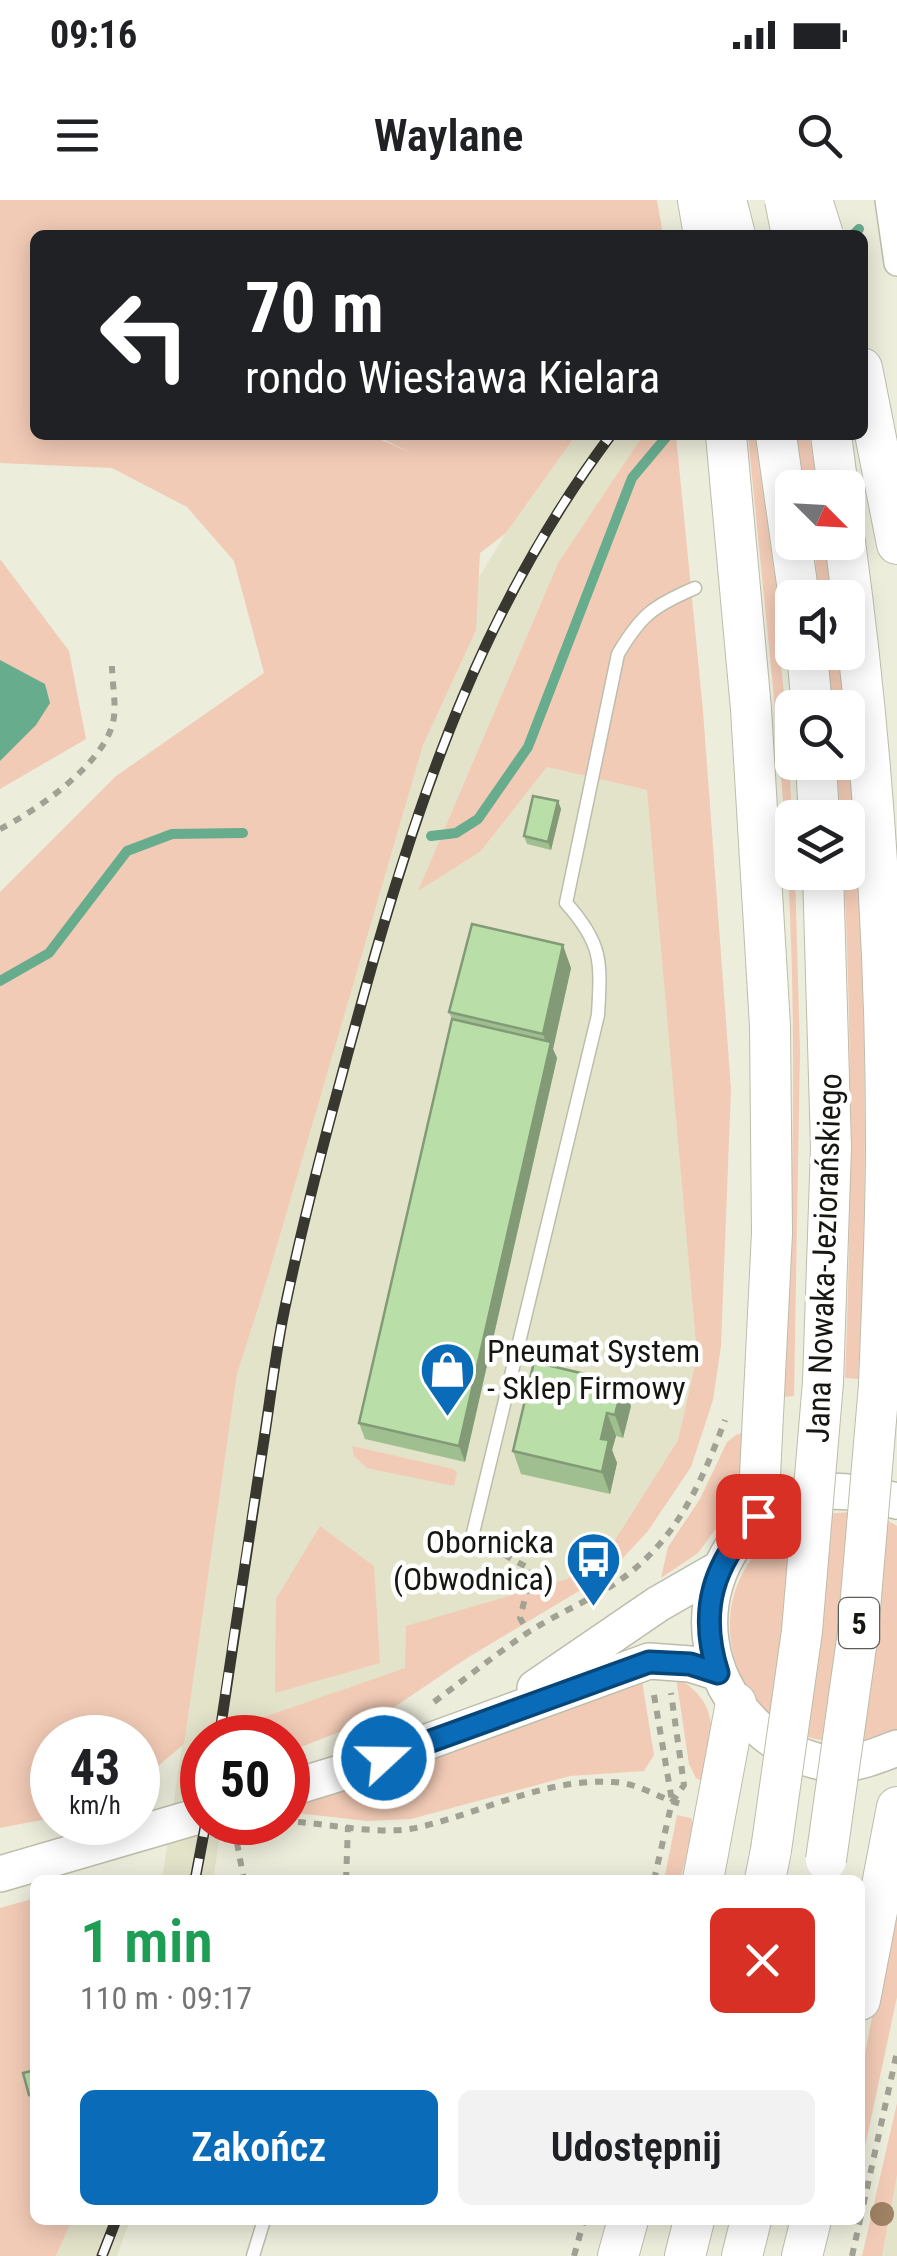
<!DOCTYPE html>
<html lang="pl">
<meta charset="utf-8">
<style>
:root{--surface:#fff;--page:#f2f2f2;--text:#202124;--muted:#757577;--accent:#0a6cb9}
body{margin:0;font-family:"Roboto Condensed",sans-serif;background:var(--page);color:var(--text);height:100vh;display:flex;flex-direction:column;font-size:38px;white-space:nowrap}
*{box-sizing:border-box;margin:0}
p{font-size:32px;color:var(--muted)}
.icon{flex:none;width:55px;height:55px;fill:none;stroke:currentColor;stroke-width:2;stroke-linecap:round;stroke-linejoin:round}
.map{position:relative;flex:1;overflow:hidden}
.sheet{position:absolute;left:30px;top:1675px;width:835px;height:350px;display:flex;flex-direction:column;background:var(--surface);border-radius:15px;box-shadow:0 5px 25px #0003}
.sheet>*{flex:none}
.top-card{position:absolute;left:30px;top:30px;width:838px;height:210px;border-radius:15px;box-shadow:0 5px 25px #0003;background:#202124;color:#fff;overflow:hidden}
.needle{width:65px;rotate:114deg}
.buttons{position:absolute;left:775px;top:270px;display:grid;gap:20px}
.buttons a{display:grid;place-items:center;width:90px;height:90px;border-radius:15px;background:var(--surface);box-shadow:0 5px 25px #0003;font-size:50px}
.speed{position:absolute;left:30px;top:1515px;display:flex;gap:20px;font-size:50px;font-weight:700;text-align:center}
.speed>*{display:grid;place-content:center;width:130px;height:130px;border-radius:50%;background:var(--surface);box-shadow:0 5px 25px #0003;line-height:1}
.speed small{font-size:25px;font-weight:400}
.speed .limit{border:15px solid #d22;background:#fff;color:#111}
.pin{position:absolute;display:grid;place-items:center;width:85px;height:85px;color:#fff;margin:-42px;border-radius:20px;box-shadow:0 5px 15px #0006}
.me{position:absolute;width:110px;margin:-55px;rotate:69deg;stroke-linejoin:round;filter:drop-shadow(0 0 8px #0008)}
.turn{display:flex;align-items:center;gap:35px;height:210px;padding:0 50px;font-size:45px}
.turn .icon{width:130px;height:130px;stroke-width:2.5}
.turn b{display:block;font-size:70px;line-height:85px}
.round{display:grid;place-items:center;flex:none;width:105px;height:105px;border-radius:15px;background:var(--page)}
.headline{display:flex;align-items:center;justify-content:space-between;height:170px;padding:0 50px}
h1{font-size:60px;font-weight:600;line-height:75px;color:#1e9e55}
.action{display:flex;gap:20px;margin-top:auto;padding:20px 50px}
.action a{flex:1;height:115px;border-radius:15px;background:var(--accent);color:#fff;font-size:40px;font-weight:600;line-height:115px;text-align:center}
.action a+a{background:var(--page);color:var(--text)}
.status{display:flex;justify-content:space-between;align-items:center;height:70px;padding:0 50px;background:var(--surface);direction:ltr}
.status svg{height:28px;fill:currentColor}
header{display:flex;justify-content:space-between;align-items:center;height:130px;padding:0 50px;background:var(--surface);font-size:45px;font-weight:600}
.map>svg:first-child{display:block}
.built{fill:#e3e3ca}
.green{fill:#f2cbb6}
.water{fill:#68ac8e}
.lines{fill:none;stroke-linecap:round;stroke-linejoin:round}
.stream{stroke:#68ac8e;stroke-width:10}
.lane-casing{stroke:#bdbdac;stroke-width:15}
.street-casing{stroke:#bdbdac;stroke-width:28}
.secondary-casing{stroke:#bdbdac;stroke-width:38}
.primary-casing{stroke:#bdbdac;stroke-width:42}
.path{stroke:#a1a194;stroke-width:6;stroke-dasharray:8 8;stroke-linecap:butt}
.lane{stroke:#fff;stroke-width:12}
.street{stroke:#fff;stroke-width:25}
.secondary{stroke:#fff;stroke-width:35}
.primary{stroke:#fff;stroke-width:40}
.rail-casing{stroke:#383830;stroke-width:11}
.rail{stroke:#fff;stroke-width:8;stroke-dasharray:22;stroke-linecap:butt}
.primary-bridge-casing{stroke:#bdbdac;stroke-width:42;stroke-linecap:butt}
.primary-bridge{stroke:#fff;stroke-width:40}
.tree{fill:#9f8265}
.wall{fill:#9fbf90}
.shaded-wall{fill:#829b76}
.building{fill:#b9dea8;stroke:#829b76;stroke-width:2.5}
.route-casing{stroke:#064678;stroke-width:25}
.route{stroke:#0a6cb9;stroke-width:18}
.labels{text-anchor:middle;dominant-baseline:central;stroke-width:9;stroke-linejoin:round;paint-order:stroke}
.shield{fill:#fff;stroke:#5d5d58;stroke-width:2.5}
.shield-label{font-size:30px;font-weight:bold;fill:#171711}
.street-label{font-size:32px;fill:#171711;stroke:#fff}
.poi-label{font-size:32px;fill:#171711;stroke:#fff;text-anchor:start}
</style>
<div class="status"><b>09:16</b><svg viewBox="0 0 49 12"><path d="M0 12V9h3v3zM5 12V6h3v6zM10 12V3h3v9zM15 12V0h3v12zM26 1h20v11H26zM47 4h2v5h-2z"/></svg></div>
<header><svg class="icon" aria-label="menu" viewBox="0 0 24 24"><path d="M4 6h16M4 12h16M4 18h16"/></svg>Waylane<svg class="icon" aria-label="search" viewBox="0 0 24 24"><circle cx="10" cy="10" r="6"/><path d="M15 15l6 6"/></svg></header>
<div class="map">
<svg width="897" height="2056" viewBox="0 0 897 2056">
<rect width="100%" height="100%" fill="#ededdc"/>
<path class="built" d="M 576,235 L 643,235 L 558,363 L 419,689 L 480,652 L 547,567 L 648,590 L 697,1156 L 678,1240 L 610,1348 L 567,1379 L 406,1468 L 232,1528 L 231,1537 L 202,1538 L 202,1622 L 222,1623 L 213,1680 L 162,1680 L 237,1174 L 445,433 L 506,333 Z
M 897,1975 L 897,2056 L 882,2056 L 889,2013 Z
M 72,2020 L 130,2020 L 117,2056 L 56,2056 Z"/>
<path class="green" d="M 0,0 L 657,0 L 663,35 L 35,35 L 35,235 L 370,235 L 411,253 L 375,235 L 576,235 L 506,333 L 480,353 L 476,430 L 423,545 L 268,1076 L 237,1174 L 184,1544 L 138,1583 L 138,1538 L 52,1538 L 52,1618 L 0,1628 L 0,692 L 116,576 L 264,473 L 234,361 L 187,307 L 112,268 L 0,263 Z
M 643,235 L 676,235 L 703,511 L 731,889 L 721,1146 L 713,1200 L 691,1267 L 648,1331 L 609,1373 L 467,1458 L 381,1516 L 288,1552 L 288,1538 L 252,1537 L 250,1522 L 405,1468 L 406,1426 L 567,1379 L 610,1348 L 678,1240 L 697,1156 L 647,590 L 547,567 L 480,652 L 418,691 L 558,363 Z
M 748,235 L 755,235 L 783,435 L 778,443 C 789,520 792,596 792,672 L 795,673 L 800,851 L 794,1196 L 784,1197 C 793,1003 799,806 784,613 C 774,487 760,361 748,235 Z
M 796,235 L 809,235 L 818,287 L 805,287 Z
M 814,343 L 826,343 L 833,397 L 819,397 Z
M 0,359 L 69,451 L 86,539 L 0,589 Z
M 825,453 L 840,453 L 845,507 L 831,507 Z
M 848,536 C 866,750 870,965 858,1179 L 845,1178 C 852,1009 852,841 844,673 L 848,672 L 848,618 L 841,617 L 836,563 L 848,562 Z
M 747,1231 L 742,1287 L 734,1304 L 698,1353 L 661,1378 L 668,1347 L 700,1299 L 727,1242 L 736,1235 Z
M 352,1246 L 453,1269 L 457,1272 L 454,1286 L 367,1268 L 354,1256 Z
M 854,1312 L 885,1319 L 897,1326 L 897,1529 C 878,1537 859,1543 837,1542 C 739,1537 695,1415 762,1347 C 776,1333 796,1319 815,1315 C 827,1313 841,1313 854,1312 Z
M 320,1326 L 374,1366 L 380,1463 L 275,1493 L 276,1399 Z
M 641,1475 L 654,1555 L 644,1571 L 570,1576 L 411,1619 L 367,1621 L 288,1612 L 288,1607 L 428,1561 Z
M 676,1477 C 723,1504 712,1538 707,1584 L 696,1578 L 689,1564 Z
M 677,1615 L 691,1618 L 694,1627 L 680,1680 L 664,1680 Z
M 897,1690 L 897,1797 L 860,1970 L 860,1879 Z
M 35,1698 L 35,2020 L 72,2020 L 56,2056 L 0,2056 L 0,1708 Z
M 897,1903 L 897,1975 L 882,2056 L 862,2056 Z"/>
<path class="water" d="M 0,460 L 45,484 L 50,503 L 36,525 L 0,561 Z"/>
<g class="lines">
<path class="stream" d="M 853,35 L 859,29
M 431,636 L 456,633 L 478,619 L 528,547 L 632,278 L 668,235
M 0,781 L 49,753 L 127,651 L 172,634 L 243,633"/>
<defs>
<path id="lane" d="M 472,1337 L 598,815 C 601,762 603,744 566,703 L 618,454 C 641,415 653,406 695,388
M 253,2056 L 264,2020"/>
<path id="street" d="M 888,0 L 897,63"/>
<path id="secondary" d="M 897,1301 C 862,1292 827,1286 791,1298 C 766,1306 747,1324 733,1346 C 695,1405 704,1477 756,1526 C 778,1547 807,1563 838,1564 C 857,1564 879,1555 897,1548
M 535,1488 L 658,1404 L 719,1369
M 288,1589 L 353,1569 L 649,1461 L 690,1464 L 719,1473
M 0,1674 L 202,1615"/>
<path id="primary" d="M 698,0 L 704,35
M 726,0 L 735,35
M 862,168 L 897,344
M 726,235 L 751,509 L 770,826 L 772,1033 L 758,1316
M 776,235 L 799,398
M 831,235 L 838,288
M 845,342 C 872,541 886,741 886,942 C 886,1023 882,1104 879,1185
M 807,452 L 812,508
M 816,562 L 819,618
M 823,672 L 831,947 L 823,1182
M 703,1680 L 736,1503
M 765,1680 L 771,1650
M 860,1800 L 897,1607
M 618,2056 L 628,2020
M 685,2056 L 694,2020
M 742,2056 L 751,2020
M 802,2056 L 811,2020"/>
</defs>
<use href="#lane" class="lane-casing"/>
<use href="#street" class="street-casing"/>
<use href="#secondary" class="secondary-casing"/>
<use href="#primary" class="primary-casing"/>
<path class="path" d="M 0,629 C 36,611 104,564 113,522 C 117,506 112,483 112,466
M 490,1347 L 532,1370 L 520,1418 L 528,1432
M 654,1495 L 672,1601
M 434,1502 C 465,1479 495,1455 527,1433 C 559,1412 597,1398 627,1375 C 679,1335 703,1279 725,1220
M 298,1622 C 337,1625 383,1636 420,1627 C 483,1612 546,1578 613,1582 C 640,1583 659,1599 685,1605
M 234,1627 L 244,1680
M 346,1680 L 348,1626
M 654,1680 L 672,1602 L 684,1585 L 671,1493
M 860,2020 L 897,1852
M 574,2056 L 584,2020
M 852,2056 L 860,2020"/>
<use href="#lane" class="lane"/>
<use href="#street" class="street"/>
<use href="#secondary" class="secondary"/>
<use href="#primary" class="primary"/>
<defs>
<path id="rail" d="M 780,35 L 816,0
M 219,1538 C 233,1440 248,1343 263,1246 C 270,1202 275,1156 284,1112 C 307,1001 337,892 367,783 C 422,585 486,402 611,235
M 195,1680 L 206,1622
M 102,2056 L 116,2020"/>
</defs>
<use href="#rail" class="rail-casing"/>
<use href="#rail" class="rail"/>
<defs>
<path id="primary-bridge" d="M 785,0 L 792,35
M 812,0 L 823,35
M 771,1650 L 802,1431 L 823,1182
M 826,1660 L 858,1432 L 879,1185"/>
</defs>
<use href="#primary-bridge" class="primary-bridge-casing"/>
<use href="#primary-bridge" class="primary-bridge"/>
</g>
<circle class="tree" cx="882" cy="2014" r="12"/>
<path class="wall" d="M 558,601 L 561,609 L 551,650 L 527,644 L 524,636 Z
M 571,768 L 553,849 L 557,858 L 465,1262 L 365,1239 L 359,1223 L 452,819 L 449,812 Z
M 534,1162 L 631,1206 L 623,1238 L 616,1236 L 612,1250 L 617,1263 L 610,1294 L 521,1274 L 513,1251 Z
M 35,1870 L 35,1903 L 32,1904 L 23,1873 Z"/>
<path class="shaded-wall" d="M 558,601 L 561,609 L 551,650 L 548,642 Z
M 563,745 L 571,768 L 553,849 L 557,858 L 465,1262 L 459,1246 L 549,851 L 543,834 Z
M 623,1183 L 631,1206 L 623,1238 L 615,1215 Z
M 607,1213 L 616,1236 L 612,1250 L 617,1263 L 610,1294 L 602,1272 L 601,1239 Z"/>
<path class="building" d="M 533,596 L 558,601 L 548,642 L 524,636 Z
M 472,724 L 563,745 L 543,834 L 449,812 Z
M 452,819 L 551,842 L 459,1246 L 359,1223 Z
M 534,1162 L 623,1183 L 615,1215 L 607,1213 L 601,1239 L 609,1240 L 602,1272 L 513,1251 Z
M 35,1870 L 35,1894 L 29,1895 L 23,1873 Z"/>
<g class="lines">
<defs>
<path id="route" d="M 384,1558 L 649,1462 L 690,1464 L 718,1473 C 698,1410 713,1363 758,1316"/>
</defs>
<use href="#route" class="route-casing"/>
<use href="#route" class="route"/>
</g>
<defs>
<symbol id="shop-pin" viewBox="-11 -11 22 30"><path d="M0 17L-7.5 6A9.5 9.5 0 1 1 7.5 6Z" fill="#0a6cb9" stroke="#fff"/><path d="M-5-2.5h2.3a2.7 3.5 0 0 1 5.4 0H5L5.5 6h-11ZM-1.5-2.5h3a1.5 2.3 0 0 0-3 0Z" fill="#fff"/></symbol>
<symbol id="bus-pin" viewBox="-11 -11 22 30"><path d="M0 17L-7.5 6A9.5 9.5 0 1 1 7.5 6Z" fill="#0a6cb9" stroke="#fff"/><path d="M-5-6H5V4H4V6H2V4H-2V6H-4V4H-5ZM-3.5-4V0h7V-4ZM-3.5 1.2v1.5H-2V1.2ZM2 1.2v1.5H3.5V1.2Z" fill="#fff"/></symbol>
</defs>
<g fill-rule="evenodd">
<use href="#shop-pin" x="416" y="1138" width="63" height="86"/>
<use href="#bus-pin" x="562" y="1328" width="63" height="86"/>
</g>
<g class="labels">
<rect class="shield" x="839" y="1398" width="40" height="50" rx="8"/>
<g class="shield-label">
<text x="859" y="1423">5</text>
</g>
<g class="street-label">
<text transform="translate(824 1058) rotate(-88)">Jana Nowaka-Jeziorańskiego</text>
</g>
<g class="poi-label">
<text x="487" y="1151">Pneumat System<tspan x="487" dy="37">- Sklep Firmowy</tspan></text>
<text x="554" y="1342" text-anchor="end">Obornicka<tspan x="554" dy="37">(Obwodnica)</tspan></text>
</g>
</g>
</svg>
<div class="buttons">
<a><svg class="needle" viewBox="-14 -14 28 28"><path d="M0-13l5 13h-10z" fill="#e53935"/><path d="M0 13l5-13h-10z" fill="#757577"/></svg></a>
<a><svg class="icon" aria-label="sound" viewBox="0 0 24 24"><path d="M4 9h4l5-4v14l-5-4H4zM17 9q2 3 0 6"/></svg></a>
<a><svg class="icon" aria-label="search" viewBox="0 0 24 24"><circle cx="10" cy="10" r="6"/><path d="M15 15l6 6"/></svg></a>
<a><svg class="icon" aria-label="layers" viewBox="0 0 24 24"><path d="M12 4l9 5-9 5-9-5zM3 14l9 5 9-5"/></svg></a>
</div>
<div class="speed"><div>43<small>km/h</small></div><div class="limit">50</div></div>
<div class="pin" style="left:758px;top:1316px;background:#d93025"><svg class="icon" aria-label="arrive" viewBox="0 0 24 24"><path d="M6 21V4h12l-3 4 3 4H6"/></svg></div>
<svg class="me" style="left:384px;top:1558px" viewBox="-20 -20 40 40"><circle r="17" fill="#0a6cb9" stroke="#fff" stroke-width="3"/><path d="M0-11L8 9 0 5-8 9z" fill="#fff"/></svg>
<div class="top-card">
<div class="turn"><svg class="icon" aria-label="left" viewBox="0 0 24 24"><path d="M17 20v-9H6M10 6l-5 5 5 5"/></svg><div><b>70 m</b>rondo Wiesława Kielara</div></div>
</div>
<section class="sheet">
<div class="headline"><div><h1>1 min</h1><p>110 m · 09:17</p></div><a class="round" style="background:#d93025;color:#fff"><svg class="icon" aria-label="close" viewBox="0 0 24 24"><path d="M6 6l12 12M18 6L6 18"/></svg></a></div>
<div class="action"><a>Zakończ</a><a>Udostępnij</a></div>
</section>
</div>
